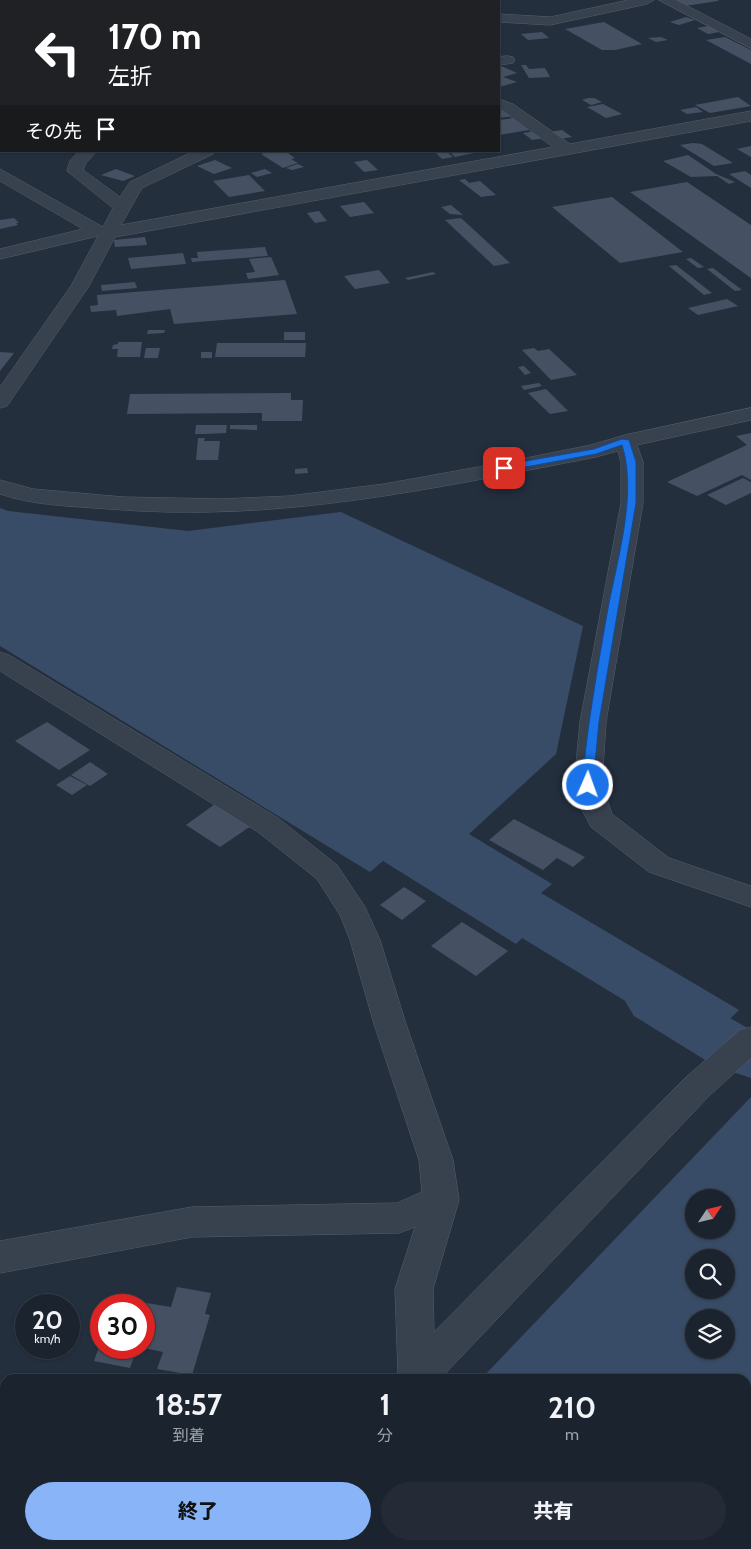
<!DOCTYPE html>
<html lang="ja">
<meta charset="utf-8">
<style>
:root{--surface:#1b232e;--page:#242b36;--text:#f1f3f6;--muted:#a0a4aa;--line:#39404a;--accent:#8ab4f8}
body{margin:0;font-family:Cabin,"Noto Sans JP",sans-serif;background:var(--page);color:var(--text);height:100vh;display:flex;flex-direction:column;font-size:19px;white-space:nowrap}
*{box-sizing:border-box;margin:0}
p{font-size:16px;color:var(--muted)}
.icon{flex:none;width:28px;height:28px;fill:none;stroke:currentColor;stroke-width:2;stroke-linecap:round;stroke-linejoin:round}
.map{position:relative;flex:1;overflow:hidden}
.panel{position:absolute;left:0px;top:1374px;width:751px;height:176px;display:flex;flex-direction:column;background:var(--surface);border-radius:15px 15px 0 0;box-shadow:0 1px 4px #0004,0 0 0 1px var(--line)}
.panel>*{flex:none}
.banner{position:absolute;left:0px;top:0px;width:500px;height:152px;box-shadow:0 1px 4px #0004,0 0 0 1px var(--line);background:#202124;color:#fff;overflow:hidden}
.needle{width:32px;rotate:55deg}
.buttons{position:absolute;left:685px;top:1189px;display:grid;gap:10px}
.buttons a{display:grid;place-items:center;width:50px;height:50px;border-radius:50%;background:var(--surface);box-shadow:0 1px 4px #0004,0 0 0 1px var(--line);font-size:25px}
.speed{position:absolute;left:15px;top:1294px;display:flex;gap:10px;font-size:25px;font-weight:700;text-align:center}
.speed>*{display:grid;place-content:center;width:65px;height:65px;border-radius:50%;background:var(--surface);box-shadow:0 1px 4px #0004,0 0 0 1px var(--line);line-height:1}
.speed small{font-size:12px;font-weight:400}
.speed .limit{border:8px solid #d22;background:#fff;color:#111}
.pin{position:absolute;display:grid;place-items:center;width:42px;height:42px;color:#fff;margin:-21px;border-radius:10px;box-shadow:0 2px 8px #0006}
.me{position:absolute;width:55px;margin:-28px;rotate:2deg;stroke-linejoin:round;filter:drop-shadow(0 0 4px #0008)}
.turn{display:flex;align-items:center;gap:18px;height:105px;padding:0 25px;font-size:22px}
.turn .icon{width:65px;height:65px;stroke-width:2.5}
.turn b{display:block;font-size:35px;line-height:42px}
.then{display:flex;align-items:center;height:48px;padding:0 25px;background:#0003;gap:10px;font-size:19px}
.eta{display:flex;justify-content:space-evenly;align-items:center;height:85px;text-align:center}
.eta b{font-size:30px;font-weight:800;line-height:35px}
.cta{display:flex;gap:10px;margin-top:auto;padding:10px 25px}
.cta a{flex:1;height:58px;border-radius:30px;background:var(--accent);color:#111;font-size:20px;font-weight:800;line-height:58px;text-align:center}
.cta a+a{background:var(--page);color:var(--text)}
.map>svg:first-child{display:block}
.water{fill:#394c67;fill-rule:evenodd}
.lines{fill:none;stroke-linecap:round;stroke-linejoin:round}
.river{fill:#394c67;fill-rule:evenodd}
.building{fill:#455162}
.minor-casing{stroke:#565f6c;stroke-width:1}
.minor{fill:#38414e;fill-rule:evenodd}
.route{fill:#1a73e8;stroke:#114b97}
</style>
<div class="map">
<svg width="751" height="1549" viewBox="0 0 751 1549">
<rect width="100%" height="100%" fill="#242f3e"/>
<path class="water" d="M 0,508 L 8,511 L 188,531 L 341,512 L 583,626 L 556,754 L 469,834 L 552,884 L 541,893 L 739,1010 L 701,1047 L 522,938 L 516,944 L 383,861 L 370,872 L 0,646 Z
M 751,1097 L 751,1549 L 688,1549 L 680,1545 L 746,1545 L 746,1379 L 481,1379 ZM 694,1198 L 726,1198 L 726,1230 L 694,1230 ZM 694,1258 L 726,1258 L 726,1290 L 694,1290 ZM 694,1318 L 726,1318 L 726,1350 L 694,1350 Z
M 0,1384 L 5,1386 L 5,1545 L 81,1545 L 79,1549 L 0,1549 Z"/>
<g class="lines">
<path class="river" d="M 654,980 L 674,986 L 751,1030 L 751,1078 L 715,1066 L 634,1016 L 625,1001 L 634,986 Z"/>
</g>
<path class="building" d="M 676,0 L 718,0 L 718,1 L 685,6 Z
M 686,17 L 695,20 L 679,25 L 670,22 Z
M 604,22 L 642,44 L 615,50 L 602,50 L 565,29 Z
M 708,26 L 719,32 L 708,34 L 697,28 Z
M 542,32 L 549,38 L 528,40 L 521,34 Z
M 661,37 L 668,40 L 656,42 L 648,38 Z
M 725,37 L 751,50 L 751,64 L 706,40 Z
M 499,65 L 517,73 L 503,77 L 517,82 L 499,87 Z
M 521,65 L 526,65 L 529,69 L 545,68 L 550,77 L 529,78 Z
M 738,97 L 751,106 L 710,113 L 695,105 Z
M 588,98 L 594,98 L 602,102 L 591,105 L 582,100 Z
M 603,104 L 622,114 L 606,118 L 587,107 Z
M 696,107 L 703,112 L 687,114 L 680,110 Z
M 504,110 L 513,116 L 499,118 L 499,111 Z
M 513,118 L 529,130 L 499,135 L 499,120 Z
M 562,130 L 572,137 L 560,139 L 550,132 Z
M 536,131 L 546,138 L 532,140 L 523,133 Z
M 693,143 L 702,144 L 733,163 L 714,166 L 680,145 Z
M 751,146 L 751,157 L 737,149 Z
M 270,151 L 285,151 L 295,158 L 291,159 L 298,163 L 283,168 L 261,154 Z
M 434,151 L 446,151 L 453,157 L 442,159 Z
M 449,151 L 479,151 L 479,152 L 455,157 Z
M 688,155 L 716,174 L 735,182 L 729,184 L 717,176 L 691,177 L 663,161 Z
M 215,160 L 232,168 L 214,174 L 197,166 Z
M 367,160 L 378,170 L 364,172 L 354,162 Z
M 298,164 L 304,167 L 292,170 L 286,168 Z
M 116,169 L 135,176 L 123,181 L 101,175 Z
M 265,169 L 272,173 L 257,177 L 251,173 Z
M 745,171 L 751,175 L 751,188 L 729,174 Z
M 249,175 L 265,191 L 229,197 L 213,181 Z
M 465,179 L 469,183 L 480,181 L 496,195 L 481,197 L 459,180 Z
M 687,182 L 751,225 L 751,278 L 630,192 Z
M 612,197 L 683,252 L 620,263 L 552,207 Z
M 364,202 L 374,213 L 350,217 L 340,206 Z
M 451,205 L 463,215 L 450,214 L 441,207 Z
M 319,211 L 327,221 L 315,223 L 307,213 Z
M 14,218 L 19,223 L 16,223 L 18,225 L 0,229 L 0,220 Z
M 461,218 L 510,263 L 494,266 L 445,220 Z
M 145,237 L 147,245 L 115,247 L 114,240 Z
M 265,247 L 268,256 L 192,262 L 191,258 L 198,258 L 197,252 Z
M 183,253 L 186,264 L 131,269 L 128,258 Z
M 271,257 L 279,275 L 248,279 L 246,273 L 255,272 L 249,259 Z
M 691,258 L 704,267 L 698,268 L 686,259 Z
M 676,265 L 712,293 L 704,295 L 669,266 Z
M 713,268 L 742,290 L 735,291 L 707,269 Z
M 379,270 L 390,283 L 355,289 L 344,276 Z
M 433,272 L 436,274 L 408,280 L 405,278 Z
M 285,280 L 297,314 L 174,324 L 170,309 L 117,316 L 116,310 L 91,312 L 90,306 L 98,305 L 97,295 Z
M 135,282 L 137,288 L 102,291 L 101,285 Z
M 727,299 L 738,306 L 698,315 L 688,308 Z
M 148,330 L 165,330 L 164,333 L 147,334 Z
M 284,332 L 305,332 L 305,340 L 284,340 Z
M 118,342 L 142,342 L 140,357 L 117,357 L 118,349 L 112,349 L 113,345 L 118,344 Z
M 217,343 L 306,343 L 305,357 L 215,357 Z
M 146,348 L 160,348 L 158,358 L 144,358 Z
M 534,348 L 538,351 L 549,349 L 577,375 L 551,380 L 522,350 Z
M 0,352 L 14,353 L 0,371 Z
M 201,352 L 212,352 L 212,358 L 201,358 Z
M 524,366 L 531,373 L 525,375 L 518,367 Z
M 539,383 L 542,386 L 524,390 L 521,386 Z
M 546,389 L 568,411 L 550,414 L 528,393 Z
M 291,393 L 291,400 L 303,400 L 302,421 L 262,421 L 262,413 L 127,414 L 130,394 Z
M 196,425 L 227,425 L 226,433 L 206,434 L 195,434 Z
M 230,425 L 257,425 L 257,430 L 230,429 Z
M 751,433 L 751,480 L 742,475 L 697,496 L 667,482 L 747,445 L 736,436 Z
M 198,438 L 205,438 L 204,441 L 220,441 L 218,460 L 196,460 Z
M 307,468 L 308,473 L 295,474 L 295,469 Z
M 743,478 L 751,482 L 751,493 L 726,505 L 707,495 Z
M 47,722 L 90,750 L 59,770 L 15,741 Z
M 90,762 L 108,774 L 90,786 L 71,775 Z
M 70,776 L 87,785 L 72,795 L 56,785 Z
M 215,804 L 251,826 L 220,847 L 186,825 Z
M 514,819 L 585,857 L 573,867 L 557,858 L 543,870 L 489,840 Z
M 404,887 L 426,901 L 402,920 L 380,905 Z
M 462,922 L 508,951 L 476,976 L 431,946 Z
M 177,1287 L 211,1293 L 205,1314 L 210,1315 L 192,1375 L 157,1369 L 163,1352 L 144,1348 L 144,1305 L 126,1305 L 128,1300 L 171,1307 Z
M 101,1341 L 101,1348 L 137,1348 L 130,1368 L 94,1361 Z"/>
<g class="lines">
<defs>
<path id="minor" d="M 629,0 L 654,0 L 647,4 L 550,25 L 499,22 L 499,14 L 550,17 Z
M 659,0 L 676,0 L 751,39 L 751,48 Z
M 508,56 L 513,57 L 515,60 L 513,63 L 499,65 L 499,57 Z
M 0,98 L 1,98 L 1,106 L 0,106 Z
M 499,99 L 513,104 L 570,144 L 751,111 L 751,121 L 115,237 L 89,286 L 7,406 L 0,408 L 0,387 L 71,286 L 98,236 L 0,259 L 0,249 L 83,229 L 0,181 L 0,169 L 103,227 L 113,208 L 67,171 L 70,161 L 79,151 L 97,151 L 86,163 L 83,170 L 120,197 L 130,182 L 194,151 L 215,151 L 213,154 L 142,188 L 121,225 L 553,147 L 499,108 Z
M 751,408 L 751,420 L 637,445 L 643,462 L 643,503 L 606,722 L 602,785 L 612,814 L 669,858 L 751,886 L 751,907 L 649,872 L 591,827 L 579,804 L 574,785 L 580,722 L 621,503 L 621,462 L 618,451 L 596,457 C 430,489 279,523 109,509 C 72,506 35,506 0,494 L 0,480 L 33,489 L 123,497 L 222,499 L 289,496 L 384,484 L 506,462 L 591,445 L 625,435 Z
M 0,652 L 9,655 L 278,818 L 337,865 L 365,907 L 380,940 L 406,1024 L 453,1160 L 459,1200 L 433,1289 L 434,1332 L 685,1078 L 740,1030 L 751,1027 L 751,1058 L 709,1096 L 440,1379 L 395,1379 L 398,1372 L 395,1289 L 415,1227 L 399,1233 L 192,1237 L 0,1273 L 0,1241 L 192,1207 L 397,1203 L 422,1192 L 419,1160 L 374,1024 L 350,940 L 340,915 L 317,879 L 258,832 L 0,671 Z
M 304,1545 L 346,1545 L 344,1549 L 302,1549 Z
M 528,1545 L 575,1545 L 577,1549 L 530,1549 Z"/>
</defs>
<use href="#minor" class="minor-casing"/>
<use href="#minor" class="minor"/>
</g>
<path class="route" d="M 622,439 L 629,440 L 636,462 L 636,503 L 599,722 L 593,785 L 588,789 L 582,785 C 587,727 597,671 607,614 C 616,563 638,495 622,445 L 596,454 L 504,471 L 500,468 L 504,465 L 594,449 Z"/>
</svg>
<div class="buttons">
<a><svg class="needle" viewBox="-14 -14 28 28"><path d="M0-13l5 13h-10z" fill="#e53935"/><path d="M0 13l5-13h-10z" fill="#a0a4aa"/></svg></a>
<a><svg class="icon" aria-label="search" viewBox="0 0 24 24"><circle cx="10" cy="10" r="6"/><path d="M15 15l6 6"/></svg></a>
<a><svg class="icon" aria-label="layers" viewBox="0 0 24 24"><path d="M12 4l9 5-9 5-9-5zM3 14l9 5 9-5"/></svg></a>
</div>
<div class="speed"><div>20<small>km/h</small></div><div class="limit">30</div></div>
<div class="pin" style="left:504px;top:468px;background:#d93025"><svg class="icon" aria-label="arrive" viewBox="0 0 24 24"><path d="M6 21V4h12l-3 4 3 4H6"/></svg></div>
<svg class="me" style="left:588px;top:785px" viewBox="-20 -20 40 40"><circle r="17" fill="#1a73e8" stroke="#fff" stroke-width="3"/><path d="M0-11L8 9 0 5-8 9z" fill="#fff"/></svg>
<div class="banner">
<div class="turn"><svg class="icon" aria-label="left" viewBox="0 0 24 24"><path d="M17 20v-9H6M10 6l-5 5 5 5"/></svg><div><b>170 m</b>左折</div></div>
<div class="then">その先<svg class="icon" aria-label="arrive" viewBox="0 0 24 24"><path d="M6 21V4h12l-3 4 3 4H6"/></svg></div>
</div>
<section class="panel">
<div class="eta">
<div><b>18:57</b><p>到着</p></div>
<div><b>1</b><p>分</p></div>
<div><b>210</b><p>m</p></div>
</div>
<div class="cta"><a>終了</a><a>共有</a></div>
</section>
</div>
